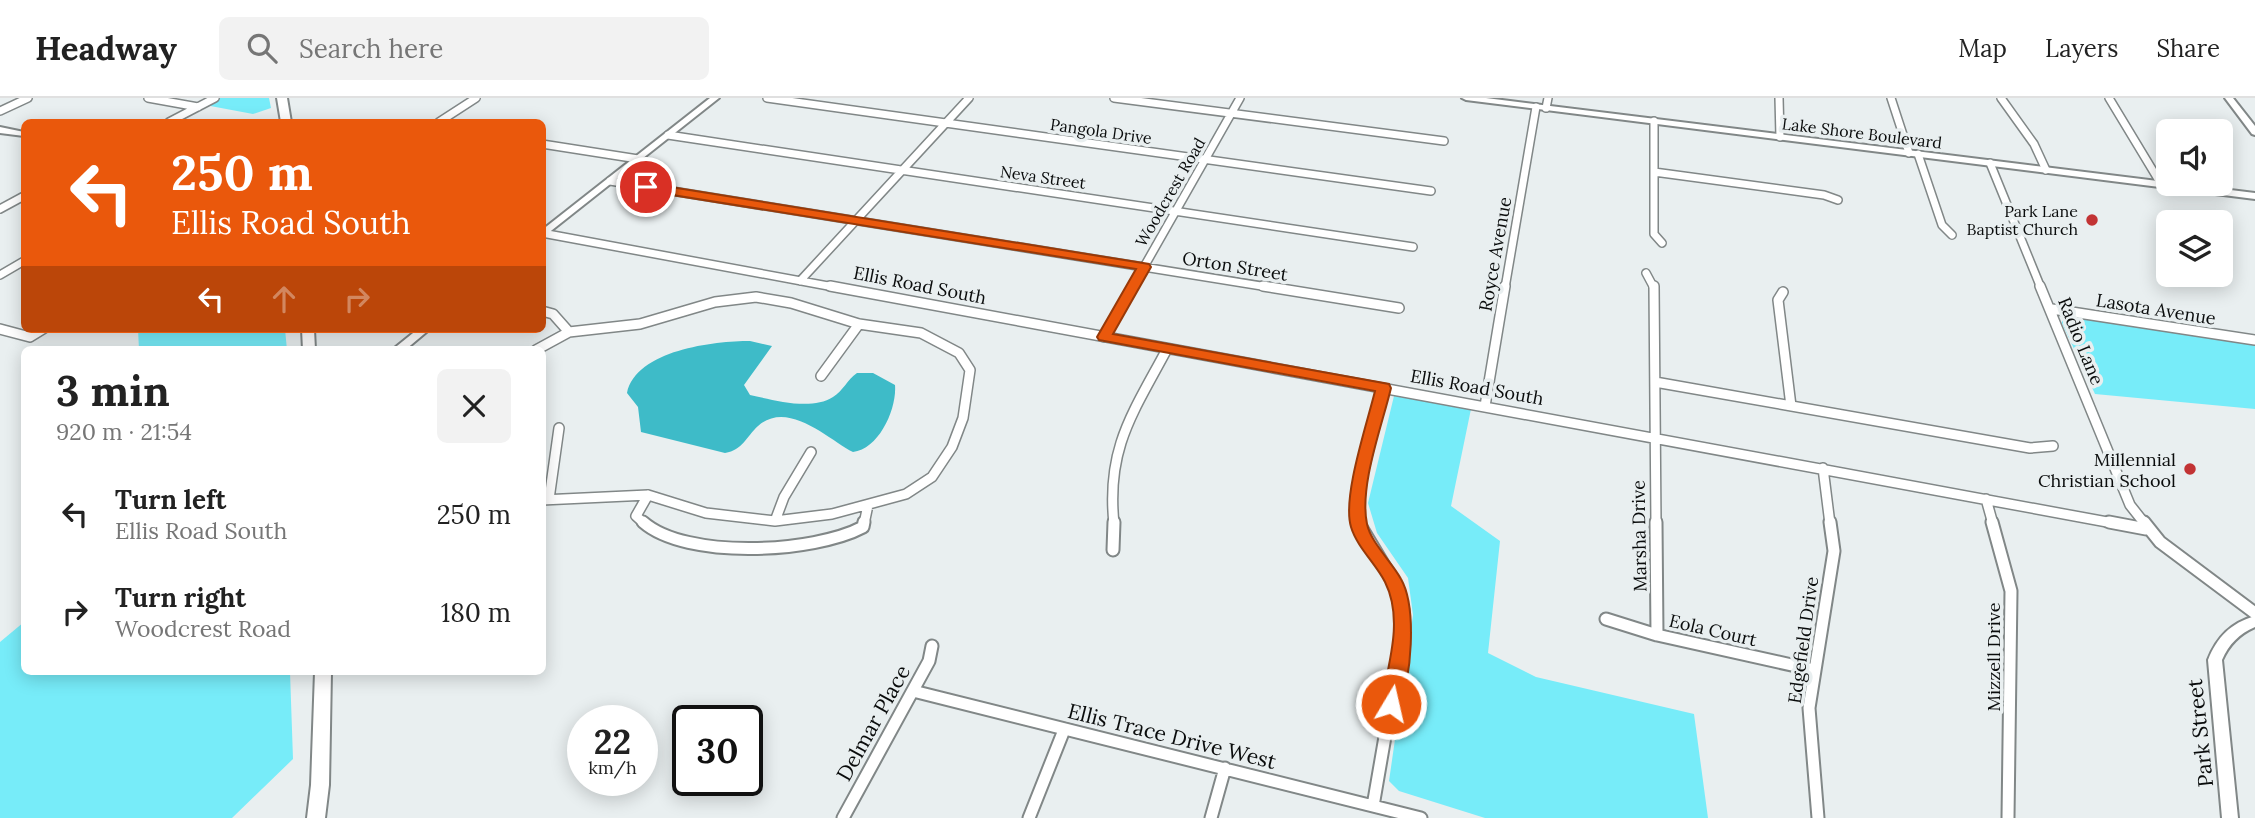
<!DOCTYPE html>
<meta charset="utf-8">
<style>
:root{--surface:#fff;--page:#f2f2f2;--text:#222;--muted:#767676;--line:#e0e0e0}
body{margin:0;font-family:Lora,serif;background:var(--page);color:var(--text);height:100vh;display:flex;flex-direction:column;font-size:26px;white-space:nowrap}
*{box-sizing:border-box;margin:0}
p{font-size:23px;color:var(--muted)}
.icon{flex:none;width:38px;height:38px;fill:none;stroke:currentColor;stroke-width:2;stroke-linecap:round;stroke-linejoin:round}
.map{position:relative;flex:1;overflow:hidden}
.details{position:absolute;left:21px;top:248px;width:525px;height:329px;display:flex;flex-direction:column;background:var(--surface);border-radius:10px;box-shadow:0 4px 18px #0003}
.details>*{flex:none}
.hud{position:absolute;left:21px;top:21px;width:525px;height:214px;border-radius:10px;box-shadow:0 4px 18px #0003;background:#ea580c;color:#fff;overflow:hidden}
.buttons{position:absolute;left:2156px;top:21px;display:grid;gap:14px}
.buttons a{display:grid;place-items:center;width:77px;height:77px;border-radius:10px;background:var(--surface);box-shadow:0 4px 18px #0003;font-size:35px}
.speed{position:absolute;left:567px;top:607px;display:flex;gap:14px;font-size:35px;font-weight:700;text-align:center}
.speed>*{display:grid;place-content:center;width:91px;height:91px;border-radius:50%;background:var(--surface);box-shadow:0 4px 18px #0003;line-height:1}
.speed small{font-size:18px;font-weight:400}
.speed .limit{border:4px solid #111;border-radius:10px;background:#fff;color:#111}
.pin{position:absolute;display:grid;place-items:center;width:60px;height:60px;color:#fff;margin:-30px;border:4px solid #fff;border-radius:50%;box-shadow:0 2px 7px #0007}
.me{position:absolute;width:77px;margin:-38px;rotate:9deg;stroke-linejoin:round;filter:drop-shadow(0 0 5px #0008)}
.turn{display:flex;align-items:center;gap:24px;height:147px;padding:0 35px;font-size:32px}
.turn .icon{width:91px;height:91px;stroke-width:2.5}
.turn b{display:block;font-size:49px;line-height:60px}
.lanes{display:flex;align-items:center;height:66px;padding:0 35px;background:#0003;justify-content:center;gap:35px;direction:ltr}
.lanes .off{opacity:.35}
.round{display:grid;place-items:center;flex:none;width:74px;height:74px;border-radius:10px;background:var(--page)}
.overview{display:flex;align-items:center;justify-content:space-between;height:119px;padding:0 35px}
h1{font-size:42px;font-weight:800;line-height:52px}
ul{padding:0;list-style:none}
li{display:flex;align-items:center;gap:21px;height:98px;padding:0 35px}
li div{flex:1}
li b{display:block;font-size:26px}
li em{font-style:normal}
header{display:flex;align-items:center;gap:42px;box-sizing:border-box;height:98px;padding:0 35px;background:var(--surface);border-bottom:2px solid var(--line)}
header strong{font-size:33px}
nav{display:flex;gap:38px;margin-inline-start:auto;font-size:24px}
.search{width:490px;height:63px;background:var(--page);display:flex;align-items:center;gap:18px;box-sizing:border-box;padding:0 24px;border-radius:10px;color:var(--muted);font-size:26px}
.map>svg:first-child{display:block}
.green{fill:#77ecf9}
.water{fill:#3ebbc8}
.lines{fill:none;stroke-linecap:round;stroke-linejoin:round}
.minor-far2-casing{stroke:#818787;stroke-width:10}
.minor-far1-casing{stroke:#818787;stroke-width:12}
.minor-casing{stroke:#818787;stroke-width:15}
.tertiary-casing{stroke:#818787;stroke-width:4}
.secondary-casing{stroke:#818787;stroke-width:4}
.minor-far2{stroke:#fff;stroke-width:7}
.minor-far1{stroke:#fff;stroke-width:9}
.minor{stroke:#fff;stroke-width:11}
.tertiary{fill:#fff;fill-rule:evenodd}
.secondary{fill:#fff;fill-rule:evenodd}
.route{fill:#ea580c;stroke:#983908;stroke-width:2}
.poi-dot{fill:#c23334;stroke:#e9eff0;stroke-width:2.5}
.labels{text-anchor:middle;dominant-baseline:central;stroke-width:7;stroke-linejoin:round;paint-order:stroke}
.far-street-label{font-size:16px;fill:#0a0c0c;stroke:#e9eff0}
.far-poi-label{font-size:16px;fill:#0a0c0c;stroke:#e9eff0;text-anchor:end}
.street-label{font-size:18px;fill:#0a0c0c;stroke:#e9eff0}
.poi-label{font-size:18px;fill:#0a0c0c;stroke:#e9eff0;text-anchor:end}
.near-street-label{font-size:21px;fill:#0a0c0c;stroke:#e9eff0}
</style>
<header>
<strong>Headway</strong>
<div class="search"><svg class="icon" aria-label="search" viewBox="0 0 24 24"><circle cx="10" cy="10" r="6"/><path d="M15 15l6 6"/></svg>Search here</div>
<nav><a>Map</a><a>Layers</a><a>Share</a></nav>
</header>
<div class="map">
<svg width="2255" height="720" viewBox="0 0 2255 720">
<rect width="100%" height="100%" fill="#e9eff0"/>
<path class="green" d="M 219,0 L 269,0 L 271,10 L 253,16 L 205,7 Z
M 2068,216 L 2255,245 L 2255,311 L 2095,296 L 2062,225 L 2062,217 Z
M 138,231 L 285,231 L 287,252 L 139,252 Z
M 1394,298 L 1471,311 L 1451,408 L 1500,443 L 1488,555 L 1536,579 L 1694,616 L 1708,720 L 1485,720 L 1399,693 L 1389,683 L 1413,517 L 1408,480 L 1377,435 L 1368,405 Z
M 24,524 L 24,574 L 290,574 L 293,661 L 232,720 L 0,720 L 0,544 Z"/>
<path class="water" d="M 750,243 L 772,248 L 744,287 L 750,297 C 774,302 811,313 833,299 C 843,293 847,282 857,275 L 873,275 L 895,287 C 897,311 879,351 853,354 C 829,342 788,301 758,328 C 746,339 743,352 725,355 L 641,334 L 638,309 L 627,295 C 636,252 714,243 750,243 Z"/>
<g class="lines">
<defs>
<path id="minor-far2" d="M 148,0 L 198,9
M 767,0 L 1431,93
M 1114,0 L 1444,43
M 1779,0 L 1780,39
M 1891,0 L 1909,55
M 2001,0 L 2034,46 L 2046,72
M 2109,0 L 2161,86
M 1546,10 L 1548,0
M 0,13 L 28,0
M 1654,23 L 1654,136 L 1662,145
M 169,24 L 215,0
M 439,24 L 476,0
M 668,37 L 1413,149
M 542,46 L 638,61
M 1918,56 L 1942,127 L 1952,137
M 1990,65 L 2041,190
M 1654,74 L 1824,97 L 1838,102
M 610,83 L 1274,190
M 0,111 L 24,98
M 542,135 L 839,190
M 1646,175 L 1654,190
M 0,177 L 24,163
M 800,183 L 969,0
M 1132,190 L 1240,0
M 1505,190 L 1536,9"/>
<path id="minor-far1" d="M 830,188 L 2118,426
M 1263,188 L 1399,210
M 1654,188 L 1656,426
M 2040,188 L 2130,407 L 2145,426
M 1783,194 L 1778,202 L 1791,308
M 2052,211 L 2255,242
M 542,213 L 553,216 L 569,234
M 0,231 L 30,239 L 43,231
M 1104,239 L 1133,188
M 536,252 L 569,234 L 640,226 L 715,204 L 756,199 L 791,205 L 859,226 L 921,235 L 959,255 L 970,272 L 963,320 L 952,349 L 932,379 L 906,396 L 832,416 L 775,423 L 706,415 L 648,397 L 542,402
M 821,278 L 859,226
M 1655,284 L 2030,350 L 2053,348
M 1485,308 L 1505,188
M 1823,370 L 1830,426
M 549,401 L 559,330
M 1986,401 L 1993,426
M 775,423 L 784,399 L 811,354
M 645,426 L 636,418 L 648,397
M 864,426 L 868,407
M 1114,426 C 1106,350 1133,315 1167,251
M 1359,426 L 1356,405 L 1383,290"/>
<path id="minor" d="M 643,424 C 686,462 814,455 863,429 L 864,424
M 1358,424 L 1394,484 L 1403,512 L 1404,529 L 1373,708
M 1656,424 L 1657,537
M 1992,424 L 2011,493 L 2008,720
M 2109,424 L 2146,431
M 2144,424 L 2160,444 L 2255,515
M 1113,452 L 1114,424
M 1606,521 L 1657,537 L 1814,572
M 913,593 L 1421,720
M 843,720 L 929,563 L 932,548
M 1029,720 L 1064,632
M 1211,720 L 1225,670
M 1818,720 L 1809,610 L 1834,453 L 1830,424"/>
<path id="tertiary" d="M 710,0 L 719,0 L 542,140 L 542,132 Z
M 1462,0 L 1486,0 L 2255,95 L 2255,101 L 1466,2 Z
M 2225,0 L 2233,0 L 2255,28 L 2255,37 L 2252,36 Z
M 0,29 L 24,34 L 24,38 L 0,35 Z
M 418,231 L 430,231 L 405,252 L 392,252 Z
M 2255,518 L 2255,529 C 2239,536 2229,546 2222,562 L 2238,720 L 2222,720 L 2208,562 C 2217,539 2231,525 2255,518 Z"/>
<path id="secondary" d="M 277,0 L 287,0 L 291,24 L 281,24 Z
M 302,231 L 314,231 L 315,252 L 303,252 Z
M 315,574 L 331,574 L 329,687 L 325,720 L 307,720 L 311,687 Z"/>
</defs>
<use href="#minor-far2" class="minor-far2-casing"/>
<use href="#minor-far1" class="minor-far1-casing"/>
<use href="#minor" class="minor-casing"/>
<use href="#tertiary" class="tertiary-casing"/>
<use href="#secondary" class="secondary-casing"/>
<use href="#minor-far2" class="minor-far2"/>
<use href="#minor-far1" class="minor-far1"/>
<use href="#minor" class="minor"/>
<use href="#tertiary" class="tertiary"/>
<use href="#secondary" class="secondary"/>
</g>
<path class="route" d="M 646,85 L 1149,166 L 1151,169 L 1113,236 L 1389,286 L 1391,290 C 1382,328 1359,388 1367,426 C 1371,445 1392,464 1401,481 C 1417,509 1412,583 1398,611 L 1384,611 L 1381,606 C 1388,567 1404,522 1385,484 C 1376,466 1357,449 1351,429 C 1342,399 1367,326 1375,293 L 1099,242 L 1097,239 L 1136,171 L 641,92 L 640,89 Z"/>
<g class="poi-dot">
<circle cx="2092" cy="122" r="7"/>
<circle cx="2190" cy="371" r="7"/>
</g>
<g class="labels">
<g class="far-street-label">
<text transform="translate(1101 33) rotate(8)">Pangola Drive</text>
<text transform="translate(1862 35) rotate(7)">Lake Shore Boulevard</text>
<text transform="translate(1043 79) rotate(8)">Neva Street</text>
<text transform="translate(1170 94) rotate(-60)">Woodcrest Road</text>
</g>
<g class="far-poi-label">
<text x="2078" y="113">Park Lane<tspan x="2078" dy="18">Baptist Church</tspan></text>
</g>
<g class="street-label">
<text transform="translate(1495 156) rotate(-80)">Royce Avenue</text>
<text transform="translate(1235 168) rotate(9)">Orton Street</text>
<text transform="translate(920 187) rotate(11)">Ellis Road South</text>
<text transform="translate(2156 211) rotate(9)">Lasota Avenue</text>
<text transform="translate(2081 243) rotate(68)">Radio Lane</text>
<text transform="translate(1477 289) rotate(10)">Ellis Road South</text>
<text transform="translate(1639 438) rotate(-91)">Marsha Drive</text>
<text transform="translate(1713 532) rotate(13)">Eola Court</text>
<text transform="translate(1803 542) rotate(-82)">Edgefield Drive</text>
<text transform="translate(1993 559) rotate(-90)">Mizzell Drive</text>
</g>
<g class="poi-label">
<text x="2176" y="361">Millennial<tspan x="2176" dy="21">Christian School</tspan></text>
</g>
<g class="near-street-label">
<text transform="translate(873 625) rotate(-61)">Delmar Place</text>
<text transform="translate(2200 635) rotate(-96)">Park Street</text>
<text transform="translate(1172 638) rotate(14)">Ellis Trace Drive West</text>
</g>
</g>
</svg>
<div class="buttons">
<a><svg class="icon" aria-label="sound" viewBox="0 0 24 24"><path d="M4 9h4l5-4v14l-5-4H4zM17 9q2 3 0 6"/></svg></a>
<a><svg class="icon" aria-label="layers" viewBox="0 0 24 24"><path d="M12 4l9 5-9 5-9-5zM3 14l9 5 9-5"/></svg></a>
</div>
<div class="speed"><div>22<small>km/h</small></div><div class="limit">30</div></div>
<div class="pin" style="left:646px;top:89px;background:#d93025"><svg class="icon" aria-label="arrive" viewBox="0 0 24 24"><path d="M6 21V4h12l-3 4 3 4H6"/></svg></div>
<svg class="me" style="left:1391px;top:606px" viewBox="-20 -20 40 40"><circle r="17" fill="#ea580c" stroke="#fff" stroke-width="3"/><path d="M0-11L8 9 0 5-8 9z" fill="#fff"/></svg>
<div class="hud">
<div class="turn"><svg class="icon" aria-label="left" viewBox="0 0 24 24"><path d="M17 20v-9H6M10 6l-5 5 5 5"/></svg><div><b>250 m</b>Ellis Road South</div></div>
<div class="lanes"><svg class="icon" aria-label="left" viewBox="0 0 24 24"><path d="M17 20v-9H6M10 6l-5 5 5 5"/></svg><svg class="icon off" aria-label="ahead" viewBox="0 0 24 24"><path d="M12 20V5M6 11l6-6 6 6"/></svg><svg class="icon off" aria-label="right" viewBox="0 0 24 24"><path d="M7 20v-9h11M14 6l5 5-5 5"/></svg></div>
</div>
<section class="details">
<div class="overview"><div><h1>3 min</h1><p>920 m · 21:54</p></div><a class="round"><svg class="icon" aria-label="close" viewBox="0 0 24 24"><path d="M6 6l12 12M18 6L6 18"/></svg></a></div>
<ul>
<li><svg class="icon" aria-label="left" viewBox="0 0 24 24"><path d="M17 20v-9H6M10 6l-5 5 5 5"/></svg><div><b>Turn left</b><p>Ellis Road South</p></div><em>250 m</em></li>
<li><svg class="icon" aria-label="right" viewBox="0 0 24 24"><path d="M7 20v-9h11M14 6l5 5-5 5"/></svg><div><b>Turn right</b><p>Woodcrest Road</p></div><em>180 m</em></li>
</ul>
</section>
</div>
